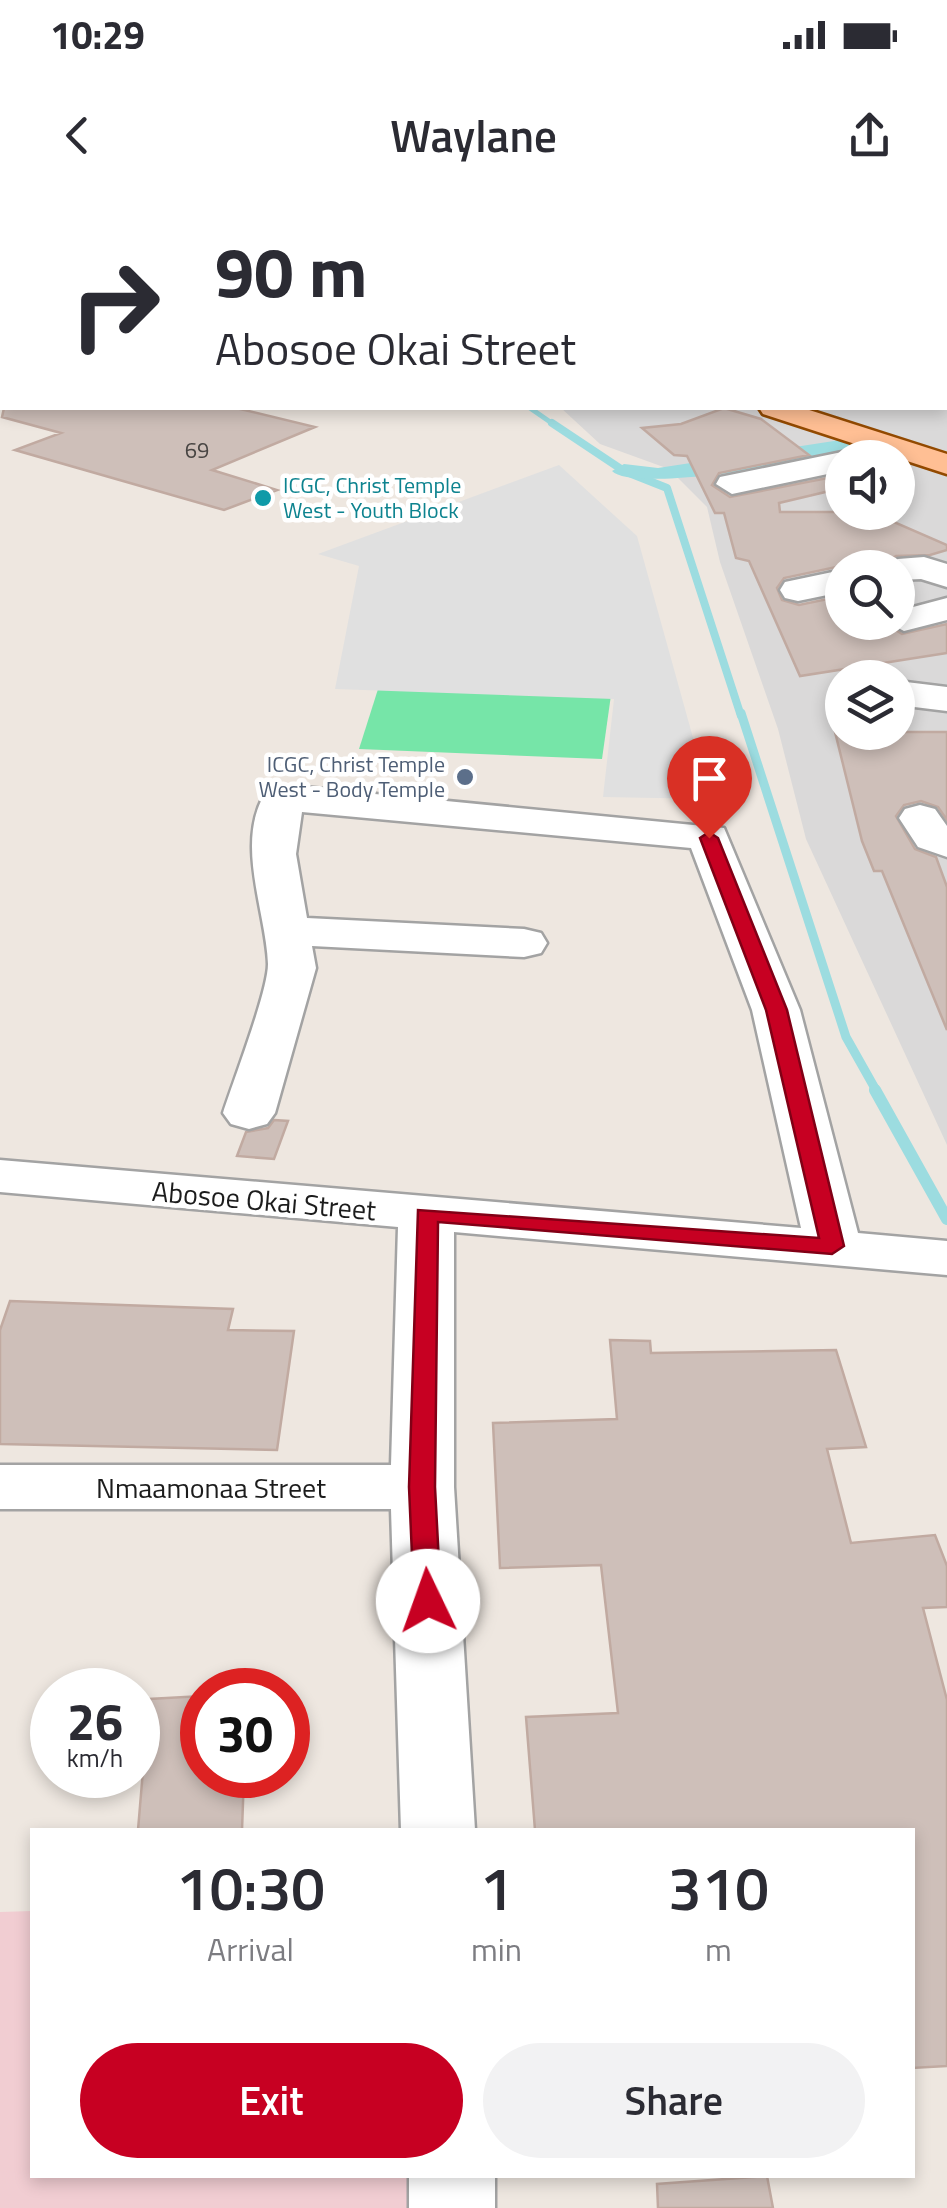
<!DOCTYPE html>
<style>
:root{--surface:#fff;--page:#f2f2f3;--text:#2b2b33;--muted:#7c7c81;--accent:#c70022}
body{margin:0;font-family:"Titillium Web",sans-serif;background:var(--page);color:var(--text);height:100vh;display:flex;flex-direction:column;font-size:38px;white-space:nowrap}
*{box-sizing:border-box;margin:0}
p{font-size:32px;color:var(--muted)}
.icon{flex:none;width:55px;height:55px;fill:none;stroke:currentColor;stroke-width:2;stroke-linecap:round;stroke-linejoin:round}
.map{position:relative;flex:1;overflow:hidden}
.sheet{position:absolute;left:30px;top:1628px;width:885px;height:350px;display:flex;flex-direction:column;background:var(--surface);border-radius:0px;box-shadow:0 5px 15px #0003}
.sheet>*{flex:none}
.hud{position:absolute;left:0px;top:0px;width:948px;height:210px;box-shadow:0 5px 15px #0003;background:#fff;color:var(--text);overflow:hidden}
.fabs{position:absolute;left:825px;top:240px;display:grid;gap:20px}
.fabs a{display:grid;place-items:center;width:90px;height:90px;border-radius:50%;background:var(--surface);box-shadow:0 5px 15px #0003;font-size:50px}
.speed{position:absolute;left:30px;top:1468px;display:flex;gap:20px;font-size:50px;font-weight:700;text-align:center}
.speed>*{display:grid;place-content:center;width:130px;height:130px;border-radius:50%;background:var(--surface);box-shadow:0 5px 15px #0003;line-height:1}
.speed small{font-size:25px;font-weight:400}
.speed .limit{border:15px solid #d22;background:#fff;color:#111}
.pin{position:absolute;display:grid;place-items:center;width:85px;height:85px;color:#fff;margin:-102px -42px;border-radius:50% 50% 50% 0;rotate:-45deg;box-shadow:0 0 10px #0007}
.pin .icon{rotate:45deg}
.me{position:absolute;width:110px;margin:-55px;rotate:357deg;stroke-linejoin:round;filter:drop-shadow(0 0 8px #0008)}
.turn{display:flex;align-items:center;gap:35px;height:210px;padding:0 50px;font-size:45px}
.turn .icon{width:130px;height:130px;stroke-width:2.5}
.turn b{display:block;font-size:70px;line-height:85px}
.eta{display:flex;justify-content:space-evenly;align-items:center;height:170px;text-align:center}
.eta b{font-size:60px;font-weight:600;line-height:70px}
.primary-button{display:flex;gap:20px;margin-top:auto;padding:20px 50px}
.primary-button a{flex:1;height:115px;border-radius:60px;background:var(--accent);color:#fff;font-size:40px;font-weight:600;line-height:115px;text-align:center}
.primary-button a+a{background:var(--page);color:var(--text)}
.status{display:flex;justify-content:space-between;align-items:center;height:70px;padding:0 50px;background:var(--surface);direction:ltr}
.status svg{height:28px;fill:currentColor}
header{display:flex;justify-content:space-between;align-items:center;height:130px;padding:0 50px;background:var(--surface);font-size:45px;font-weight:600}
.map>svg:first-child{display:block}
.residential{fill:#dad9d9;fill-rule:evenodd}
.commercial{fill:#f1cdd2}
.pitch{fill:#76e5a8}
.parking{fill:#e0e0e0}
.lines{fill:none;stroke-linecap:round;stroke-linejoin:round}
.stream-far3{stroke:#9cdce0;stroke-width:5}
.stream-far2{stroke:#9cdce0;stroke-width:8}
.stream-far1{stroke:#9cdce0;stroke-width:9}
.stream{stroke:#9cdce0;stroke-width:12}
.canal{fill:#9cdce0;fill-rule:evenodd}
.building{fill:#cebfb9;stroke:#c1aaa1;stroke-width:2.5}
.minor-casing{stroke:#a3a3a3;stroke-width:5}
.major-casing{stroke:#934a00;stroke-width:5}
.minor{fill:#fff;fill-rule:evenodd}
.major{fill:#ffbf94;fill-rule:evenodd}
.route{fill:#c70022;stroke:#810016;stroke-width:2.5}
.culture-dot{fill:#0f9aa8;stroke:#fff;stroke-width:4}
.service-dot{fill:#5c6f8a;stroke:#fff;stroke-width:4}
.labels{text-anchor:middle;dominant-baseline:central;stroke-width:9;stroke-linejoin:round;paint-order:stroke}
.number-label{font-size:22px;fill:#484543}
.far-culture-label{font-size:22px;fill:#0d838f;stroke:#fff;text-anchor:start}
.far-service-label{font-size:22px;fill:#4e5e75;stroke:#fff;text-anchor:end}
.street-label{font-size:28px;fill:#1c1c1c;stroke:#fff}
</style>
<div class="status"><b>10:29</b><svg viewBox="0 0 49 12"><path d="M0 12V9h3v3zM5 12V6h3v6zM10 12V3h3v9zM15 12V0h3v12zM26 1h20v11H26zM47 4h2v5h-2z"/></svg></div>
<header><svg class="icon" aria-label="back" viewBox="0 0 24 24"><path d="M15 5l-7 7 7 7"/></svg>Waylane<svg class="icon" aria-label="share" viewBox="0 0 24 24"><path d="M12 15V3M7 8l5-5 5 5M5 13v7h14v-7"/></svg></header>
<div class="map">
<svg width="947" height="2008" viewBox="0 0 947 2008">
<rect width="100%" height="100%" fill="#eee7e0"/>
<path class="residential" d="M 0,0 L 947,0 L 947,945 L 806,639 L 778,529 L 720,362 L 707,307 L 669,269 L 600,244 L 561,208 L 945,208 L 945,2 L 2,2 L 2,48 ZM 842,258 L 898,258 L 898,312 L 842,312 ZM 842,368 L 898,368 L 898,422 L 842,422 ZM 842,478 L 898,478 L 898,532 L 842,532 Z"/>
<path class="commercial" d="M 32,1711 L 32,1975 L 410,1975 L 411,2008 L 0,2008 L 0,1712 Z"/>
<path class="pitch" d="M 379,486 L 611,495 L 602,559 L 359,549 Z"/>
<path class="parking" d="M 559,265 L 637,336 L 710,599 L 603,597 L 614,499 L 335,489 L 359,366 L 318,354 Z"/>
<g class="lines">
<path class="stream-far3" d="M 530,208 L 556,226"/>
<path class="stream-far2" d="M 552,223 L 624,271 L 667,288 L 741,516"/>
<path class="stream-far1" d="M 741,513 L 846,837 L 877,892"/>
<path class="stream" d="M 875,890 L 947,1019"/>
<path class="canal" d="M 847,239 L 858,246 L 855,251 C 818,260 634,294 612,271 L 624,264 L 658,268 Z"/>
</g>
<path class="building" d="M 4,208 L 236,208 L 315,227 L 212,270 L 277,290 L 224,310 L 15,250 L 61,233 L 2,217 Z
M 724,208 L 761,219 L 809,255 L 719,273 L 712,285 L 730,297 L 838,276 L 842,288 L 779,303 L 780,312 L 871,312 L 947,345 L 947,350 L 930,355 L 896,356 L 878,368 L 841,366 L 784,378 L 777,388 L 782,400 L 799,405 L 842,396 L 842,422 L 883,422 L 902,434 L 947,424 L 947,453 L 800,476 L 749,361 L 736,358 L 724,313 L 715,313 L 687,256 L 674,255 L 642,228 L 681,224 Z
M 835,532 L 947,532 L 947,620 L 938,607 L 921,601 L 904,605 L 896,616 L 915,649 L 936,657 L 947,687 L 947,830 L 882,671 L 874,671 L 862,641 Z
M 274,920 L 288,921 L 274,959 L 237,956 L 246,932 L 268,928 Z
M 10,1101 L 233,1109 L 228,1130 L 294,1131 L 277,1250 L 0,1244 L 0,1130 Z
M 610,1140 L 650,1141 L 651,1153 L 836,1150 L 866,1247 L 827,1249 L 851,1343 L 935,1335 L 947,1366 L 947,1407 L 923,1408 L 947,1500 L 947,1866 L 912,1868 L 912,1630 L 535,1630 L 526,1517 L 618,1513 L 601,1365 L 500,1368 L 493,1223 L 617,1219 Z
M 202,1496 L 202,1575 L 244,1575 L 242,1630 L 138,1630 L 149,1499 Z
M 767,1976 L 773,2008 L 658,2008 L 657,1984 Z"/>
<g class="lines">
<defs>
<path id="minor" d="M 210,0 L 248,0 L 249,2 L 212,2 Z
M 556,0 L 582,0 L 583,2 L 558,2 Z
M 821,0 L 849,0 L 850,2 L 823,2 Z
M 945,37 L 947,37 L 947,53 L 945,53 Z
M 945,85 L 947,86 L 947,102 L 945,101 Z
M 842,252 L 855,258 L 842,258 L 842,271 L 732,294 L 716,284 L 720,277 Z
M 924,357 L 947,364 L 947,387 L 921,379 L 898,380 L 898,368 L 882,368 L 898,359 Z
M 842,370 L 842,392 L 798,401 L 785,398 L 780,390 L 785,382 Z
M 947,398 L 947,420 L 904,431 L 887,422 L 898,422 L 898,411 Z
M 898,481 L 947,487 L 947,511 L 898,505 Z
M 283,585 L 724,628 L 800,810 L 858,1033 L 947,1041 L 947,1075 L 454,1032 L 454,1287 L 475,1630 L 401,1630 L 391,1309 L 0,1309 L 0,1265 L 391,1265 L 398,1027 L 0,992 L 0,960 L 801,1028 L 752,810 L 691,648 L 302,612 L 296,654 L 307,718 L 524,729 L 541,733 L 547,743 L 541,753 L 524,757 L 312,746 L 316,768 L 275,913 L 267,924 L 249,929 L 231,924 L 223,913 C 233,882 268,791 268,764 C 266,710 233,639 268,589 Z
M 920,605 L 935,609 L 947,626 L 947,657 L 918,647 L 899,618 L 905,609 Z
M 409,1975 L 495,1975 L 495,2008 L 409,2008 Z"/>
<path id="major" d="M 0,38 L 2,39 L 2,54 L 0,54 Z
M 759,208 L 803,208 L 947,254 L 947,274 L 763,214 Z"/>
</defs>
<use href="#minor" class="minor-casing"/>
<use href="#major" class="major-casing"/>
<use href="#minor" class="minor"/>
<use href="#major" class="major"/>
</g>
<path class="route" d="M 709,632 L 718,638 L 787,810 L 844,1046 L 832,1054 L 438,1022 L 435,1287 L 441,1401 L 437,1408 L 418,1408 L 414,1401 L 409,1287 L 418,1010 L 819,1038 L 766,810 L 700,638 Z"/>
<circle class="culture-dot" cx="263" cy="298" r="10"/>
<circle class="service-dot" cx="465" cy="577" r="10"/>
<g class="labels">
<g class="number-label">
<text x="197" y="250">69</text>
</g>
<g class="far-culture-label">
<text x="283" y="285">ICGC, Christ Temple<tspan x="283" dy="25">West - Youth Block</tspan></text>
</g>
<g class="far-service-label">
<text x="445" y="564">ICGC, Christ Temple<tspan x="445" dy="25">West - Body Temple</tspan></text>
</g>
<g class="street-label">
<text transform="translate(264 1000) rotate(5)">Abosoe Okai Street</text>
<text x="211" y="1287">Nmaamonaa Street</text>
</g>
</g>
</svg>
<div class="fabs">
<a><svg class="icon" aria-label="sound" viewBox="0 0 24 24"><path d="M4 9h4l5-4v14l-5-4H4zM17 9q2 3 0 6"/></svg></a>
<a><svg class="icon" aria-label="search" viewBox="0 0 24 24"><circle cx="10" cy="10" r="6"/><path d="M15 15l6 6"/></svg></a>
<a><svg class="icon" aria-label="layers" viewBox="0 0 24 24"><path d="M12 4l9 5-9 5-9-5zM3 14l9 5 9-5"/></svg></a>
</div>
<div class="speed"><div>26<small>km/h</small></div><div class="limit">30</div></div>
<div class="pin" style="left:709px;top:638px;background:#d93025"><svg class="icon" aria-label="arrive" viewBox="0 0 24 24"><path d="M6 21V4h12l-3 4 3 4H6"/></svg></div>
<svg class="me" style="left:428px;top:1401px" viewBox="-20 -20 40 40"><circle r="19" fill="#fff"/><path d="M0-13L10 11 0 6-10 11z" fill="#c70022"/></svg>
<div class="hud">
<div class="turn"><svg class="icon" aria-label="right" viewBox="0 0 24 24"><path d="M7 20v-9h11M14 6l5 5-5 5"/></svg><div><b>90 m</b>Abosoe Okai Street</div></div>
</div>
<section class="sheet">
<div class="eta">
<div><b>10:30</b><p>Arrival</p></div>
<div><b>1</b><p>min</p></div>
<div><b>310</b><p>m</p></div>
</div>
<div class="primary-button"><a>Exit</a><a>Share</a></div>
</section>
</div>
